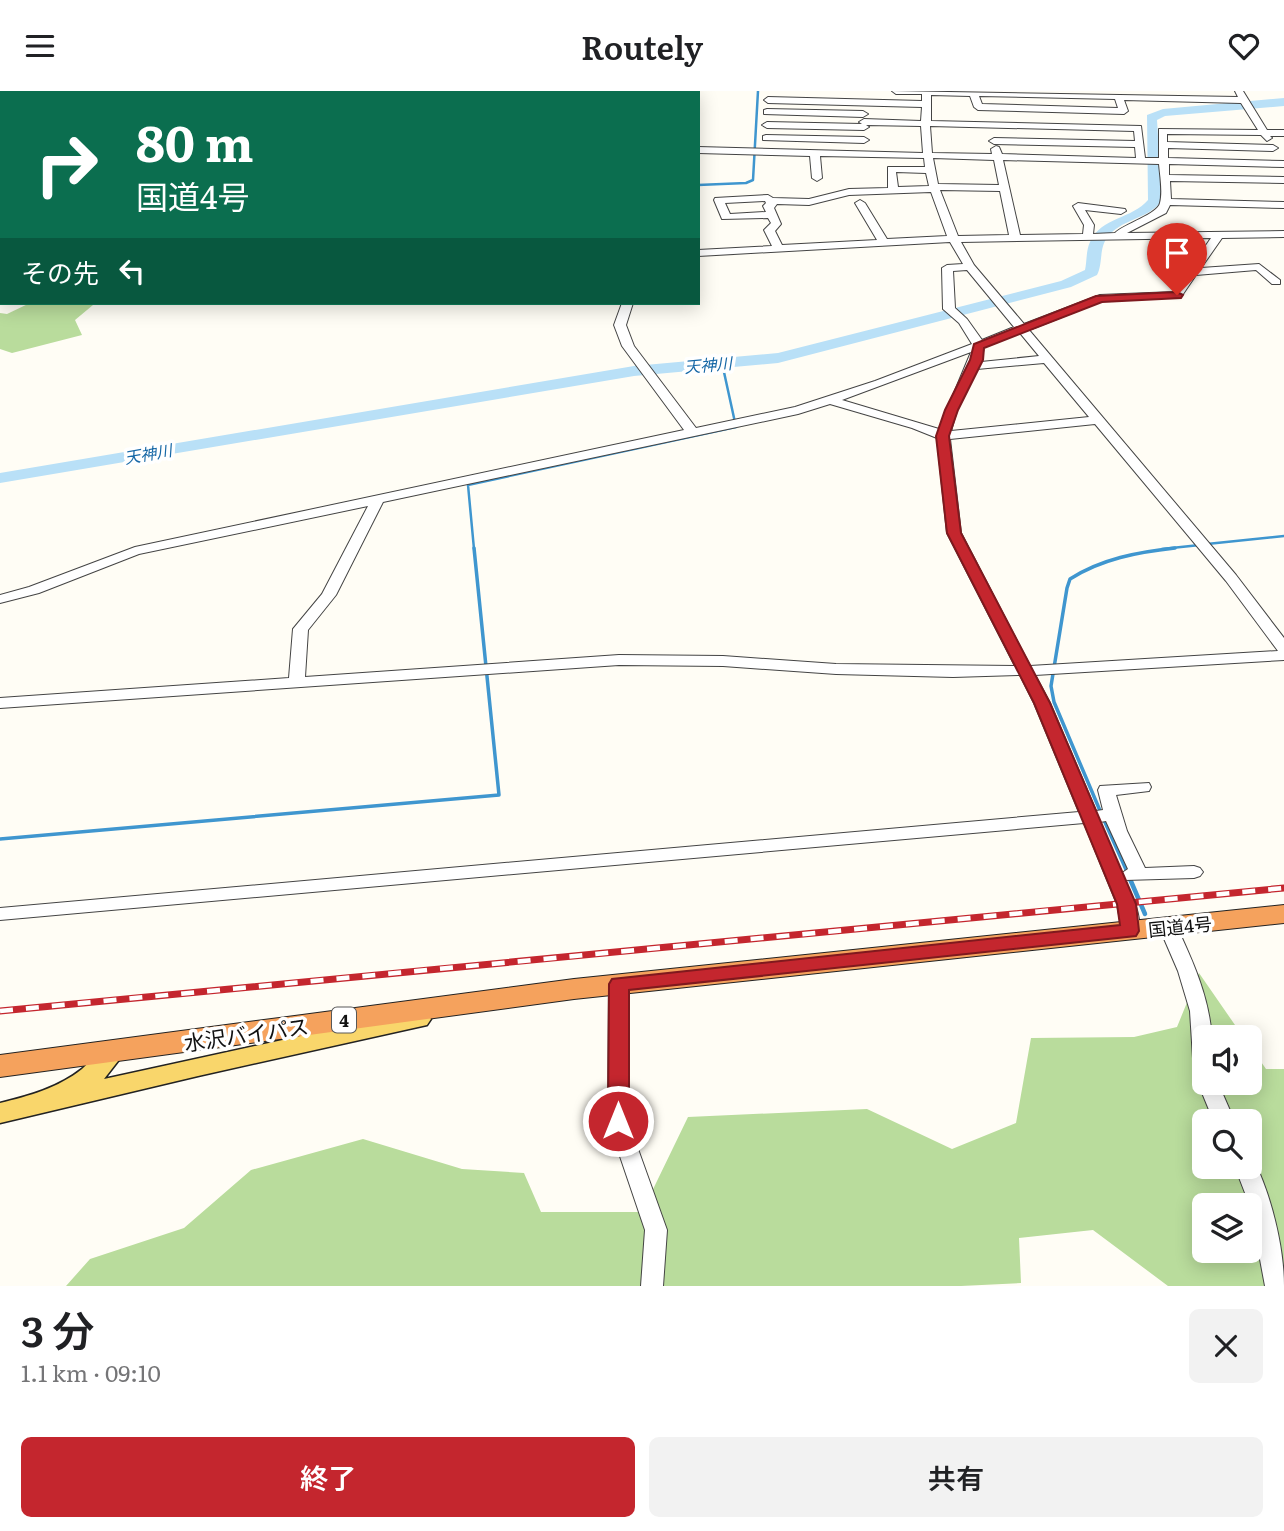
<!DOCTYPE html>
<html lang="ja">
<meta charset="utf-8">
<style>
:root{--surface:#fff;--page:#f2f2f2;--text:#202124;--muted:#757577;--accent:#c4262e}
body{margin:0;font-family:Literata,"Noto Sans JP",serif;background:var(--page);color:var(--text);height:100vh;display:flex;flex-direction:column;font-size:26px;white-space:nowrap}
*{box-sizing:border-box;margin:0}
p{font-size:23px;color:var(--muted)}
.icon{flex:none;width:38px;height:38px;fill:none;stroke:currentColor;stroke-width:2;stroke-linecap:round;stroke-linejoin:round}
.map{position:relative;height:1195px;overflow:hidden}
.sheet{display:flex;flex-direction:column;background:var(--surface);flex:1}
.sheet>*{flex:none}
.top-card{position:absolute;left:0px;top:0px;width:700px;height:214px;box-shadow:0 4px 18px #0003;background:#0b6e4f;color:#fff;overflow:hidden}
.tools{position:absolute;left:1192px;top:934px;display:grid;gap:14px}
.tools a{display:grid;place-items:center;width:70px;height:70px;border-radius:10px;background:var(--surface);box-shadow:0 4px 18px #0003;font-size:35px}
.pin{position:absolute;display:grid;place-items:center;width:60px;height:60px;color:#fff;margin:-72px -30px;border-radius:50% 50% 50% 0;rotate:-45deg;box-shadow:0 0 7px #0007}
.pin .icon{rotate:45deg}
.me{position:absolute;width:77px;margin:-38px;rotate:0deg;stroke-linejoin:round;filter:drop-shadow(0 0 5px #0008)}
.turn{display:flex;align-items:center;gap:24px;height:147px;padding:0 21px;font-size:32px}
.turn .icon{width:91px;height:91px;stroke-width:2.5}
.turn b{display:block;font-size:49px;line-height:60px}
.then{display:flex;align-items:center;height:66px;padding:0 21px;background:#0003;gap:14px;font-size:26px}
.round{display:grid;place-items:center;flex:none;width:74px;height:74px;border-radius:10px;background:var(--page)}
.overview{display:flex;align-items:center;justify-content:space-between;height:119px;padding:0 21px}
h1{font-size:42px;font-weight:600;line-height:52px}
.cta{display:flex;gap:14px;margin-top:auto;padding:14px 21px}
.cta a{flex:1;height:80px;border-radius:10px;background:var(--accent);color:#fff;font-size:28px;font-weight:600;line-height:80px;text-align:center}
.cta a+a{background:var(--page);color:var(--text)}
header{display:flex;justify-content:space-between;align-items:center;height:91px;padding:0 21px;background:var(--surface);font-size:32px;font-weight:600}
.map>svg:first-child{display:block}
.forest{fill:#b9dc9c;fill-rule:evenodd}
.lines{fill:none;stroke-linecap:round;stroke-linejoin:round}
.stream-far2{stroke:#3f96cf;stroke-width:2.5}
.stream-far1{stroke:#3f96cf;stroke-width:3.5}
.stream{stroke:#3f96cf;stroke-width:4.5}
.river{fill:#b9e0f7;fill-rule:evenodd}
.minor-casing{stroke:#444;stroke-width:2}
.major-casing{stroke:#222;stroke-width:3}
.highway-casing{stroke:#222;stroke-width:2}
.minor{fill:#fff;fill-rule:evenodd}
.major{fill:#f9d66b;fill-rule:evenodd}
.highway{fill:#f5a25d;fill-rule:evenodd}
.rail-casing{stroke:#c4262e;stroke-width:7}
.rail{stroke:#fff;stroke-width:4.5;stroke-dasharray:13;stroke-linecap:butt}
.route{fill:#c4262e;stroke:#7f191e;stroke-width:2}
.labels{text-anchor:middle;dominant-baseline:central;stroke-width:7;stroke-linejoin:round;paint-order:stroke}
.far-water-label{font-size:16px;font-style:italic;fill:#1768a6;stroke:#fff}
.shield{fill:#fff;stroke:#585858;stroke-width:2}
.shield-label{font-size:16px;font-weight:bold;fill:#111}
.street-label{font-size:18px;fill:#111;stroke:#fff}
.near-street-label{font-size:21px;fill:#111;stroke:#fff}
</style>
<header><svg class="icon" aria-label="menu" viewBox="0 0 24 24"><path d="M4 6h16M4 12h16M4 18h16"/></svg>Routely<svg class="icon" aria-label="heart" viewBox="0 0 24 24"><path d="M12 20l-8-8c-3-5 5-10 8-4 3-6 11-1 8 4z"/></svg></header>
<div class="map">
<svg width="1284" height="1195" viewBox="0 0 1284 1195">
<rect width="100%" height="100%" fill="#fffdf5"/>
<path class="forest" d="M 30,212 L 93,214 L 75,229 L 82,244 L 12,262 L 0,258 L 0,222 L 7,223 Z
M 1199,882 L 1244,947 L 1204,947 L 1204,992 L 1250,992 L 1250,955 L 1266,978 L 1284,978 L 1284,1195 L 1168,1195 L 1093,1139 L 1019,1147 L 1021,1192 L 961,1195 L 66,1195 L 90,1168 L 184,1137 L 251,1079 L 363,1048 L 462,1078 L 524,1082 L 541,1121 L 642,1121 L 688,1026 L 867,1018 L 952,1058 L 1016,1032 L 1031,947 L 1134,946 L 1177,936 ZM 1204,1031 L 1250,1031 L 1250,1076 L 1204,1076 ZM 1204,1115 L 1250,1115 L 1250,1160 L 1204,1160 Z"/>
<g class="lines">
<path class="stream-far2" d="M 698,94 L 746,92 L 753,89 L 758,0
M 1207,453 L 1284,445
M 474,458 L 468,394 L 736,336 L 722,272
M 1162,458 L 1200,454"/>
<path class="stream-far1" d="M 1101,722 L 1054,611 L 1051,595 L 1067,497 L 1070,488 C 1101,468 1138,461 1175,457
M 1104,729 L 1128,783
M 0,748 L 499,704 L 474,457"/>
<path class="stream" d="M 1127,781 L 1145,823"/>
<path class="river" d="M 1284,7 L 1284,15 L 1165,25 L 1157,29 L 1162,110 C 1147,129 1120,128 1107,147 C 1099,157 1103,173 1097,184 L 1071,196 L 778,272 L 634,285 L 0,392 L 0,382 L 634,275 L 778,262 L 1061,190 L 1085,179 C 1087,170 1086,159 1090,151 C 1101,126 1132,128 1148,109 L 1147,24 L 1163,18 Z"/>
<defs>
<path id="minor" d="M 67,0 L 82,0 L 83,2 L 68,2 Z
M 208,0 L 222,0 L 223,2 L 209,2 Z
M 320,0 L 331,0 L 319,2 Z
M 421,0 L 430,0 L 431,2 L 422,2 Z
M 487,0 L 495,0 L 495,2 L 487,2 Z
M 594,0 L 602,0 L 593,2 Z
M 892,0 L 1238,6 L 1235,0 L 1243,0 L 1267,39 L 1284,39 L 1284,45 L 1270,45 L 1272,47 L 1267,50 L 1261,44 L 1167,43 L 1167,51 L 1273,54 L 1278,57 L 1273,60 L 1168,57 L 1168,67 L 1284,70 L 1284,76 L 1169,73 L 1169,84 L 1284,86 L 1284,92 L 1170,90 L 1171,108 L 1284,111 L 1284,117 L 1170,114 L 1166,122 L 1127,142 L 1284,140 L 1284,146 L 1222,147 L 1201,177 L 1259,173 L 1280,189 L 1280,193 L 1272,193 L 1256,179 L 1196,184 L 1181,206 L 1102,210 L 1029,239 L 1236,484 L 1284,547 L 1284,569 L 1035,584 L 1050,612 L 1096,720 L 1103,719 L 1098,699 L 1100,695 L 1149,692 L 1151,696 L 1149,700 L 1116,704 L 1127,740 L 1145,777 L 1194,775 L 1200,777 L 1203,781 L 1200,785 L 1194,787 L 1125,789 C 1131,804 1145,829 1137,845 L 1123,845 L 1117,813 L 1084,732 L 0,829 L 0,817 L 1079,721 L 1034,612 L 1020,584 L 953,586 L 836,583 L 723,575 L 619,574 L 0,617 L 0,607 L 289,587 L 293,538 L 322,503 L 368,415 L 139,463 L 39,502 L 0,512 L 0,504 L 29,496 L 135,456 L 684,339 L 622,255 L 614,234 L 622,212 L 633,212 L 626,234 L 634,255 L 696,337 L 795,316 L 875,290 L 972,253 L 959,232 L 943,218 L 942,177 L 947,174 L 963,173 L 950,151 L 698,165 L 698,159 L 772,155 L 764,139 L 771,132 L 768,127 L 722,128 L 714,109 L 715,107 L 768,104 L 773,107 L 809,108 L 849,98 L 888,97 L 888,76 L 925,76 L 924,67 L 820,65 L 822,87 L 817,90 L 812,87 L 810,65 L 698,62 L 698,56 L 923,62 L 921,35 L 866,34 L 869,36 L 864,39 L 767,37 L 762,34 L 767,31 L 862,33 L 859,31 L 864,28 L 921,30 L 922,16 L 768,12 L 764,9 L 768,6 L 922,10 L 922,3 L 896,3 ZM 931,4 L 970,5 L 974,16 L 978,19 L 1124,23 L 1128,20 L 1124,9 L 1241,12 L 1258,39 L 1159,38 L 1159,67 L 1145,67 L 1141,35 L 931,30 ZM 979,5 L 1115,8 L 1118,17 L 982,13 ZM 930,35 L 1134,40 L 1135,50 L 994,47 L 989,50 L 994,53 L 1135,56 L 1136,67 L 1002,63 L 999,56 L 996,55 L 991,58 L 992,63 L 932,62 ZM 933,67 L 994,69 L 999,94 L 938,93 ZM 1003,69 L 1159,73 C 1160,85 1163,101 1160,112 C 1158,123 1124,133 1115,142 L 1093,143 L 1094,134 L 1085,119 L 1121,123 L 1126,120 L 1125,118 L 1078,112 L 1073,115 L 1084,134 L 1083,143 L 1020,144 ZM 896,81 L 926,82 L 929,95 L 898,96 ZM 940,99 L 1000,100 L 1009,144 L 958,145 ZM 931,101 L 947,145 L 887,148 L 865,112 L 860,109 L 855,112 L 877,149 L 782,154 L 775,140 L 781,133 L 774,117 L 777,113 L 809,114 L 849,104 ZM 765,110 L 766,112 L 763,115 L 766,121 L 730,123 L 725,112 ZM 1211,147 L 1174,201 L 1100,204 L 1024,233 L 974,174 L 961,151 ZM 967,179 L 1014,236 L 982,249 L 967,228 L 955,217 L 953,180 ZM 1020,242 L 1039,265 L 981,271 L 984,256 ZM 971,261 L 939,338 L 842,309 ZM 1044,272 L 1089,326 L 951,340 L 957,319 L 977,278 ZM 830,313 L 912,337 L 937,347 L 947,442 L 1015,575 L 836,573 L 723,565 L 619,564 L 305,586 L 308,539 L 336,504 L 383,411 L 798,323 ZM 1095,333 L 1226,490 L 1278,560 L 1030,575 L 961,442 L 950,348 ZM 1106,730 L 1128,778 L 1122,782 L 1100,731 Z
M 767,18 L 863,20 L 868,23 L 863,26 L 764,23 L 764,19 Z
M 0,22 L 2,23 L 2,29 L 0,28 Z
M 0,37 L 2,38 L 2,44 L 0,43 Z
M 766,44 L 864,46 L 869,49 L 864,52 L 763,49 L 763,45 Z
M 0,139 L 2,139 L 0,146 Z
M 0,190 L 2,190 L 2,196 L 0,196 Z
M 1168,829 L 1175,831 L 1177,836 C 1194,873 1209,906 1212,947 L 1204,947 L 1204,992 L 1218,992 L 1235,1031 L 1214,1031 L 1198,992 L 1199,989 L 1194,983 L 1190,920 L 1178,880 L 1159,836 L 1161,831 Z
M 619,886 L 626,888 L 629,893 L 628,1030 L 667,1139 L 663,1195 L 641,1195 L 645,1139 L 608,1030 L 609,893 L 612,888 Z
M 1250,1068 L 1254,1070 C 1271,1104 1284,1156 1284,1195 L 1265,1195 L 1250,1115 L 1235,1076 L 1250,1076 Z"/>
<path id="major" d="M 419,919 L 427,922 L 431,928 L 427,934 L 198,985 L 0,1032 L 0,1012 C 29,1005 58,997 82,978 C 96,967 102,948 122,954 L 125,961 L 104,988 Z"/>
<path id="highway" d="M 30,0 L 46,0 L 29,2 Z
M 0,11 L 2,11 L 2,19 L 0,19 Z
M 1284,814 L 1284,832 L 574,908 L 0,986 L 0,964 L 574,888 Z"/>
</defs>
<use href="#minor" class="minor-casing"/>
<use href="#major" class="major-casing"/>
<use href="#highway" class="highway-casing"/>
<use href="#minor" class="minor"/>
<use href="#major" class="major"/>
<use href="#highway" class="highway"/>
<defs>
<path id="rail" d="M 0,920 L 1284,797"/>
</defs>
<use href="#rail" class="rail-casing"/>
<use href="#rail" class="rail"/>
</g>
<path class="route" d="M 1177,201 L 1183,204 L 1181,207 L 1102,211 L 984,257 L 983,269 L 958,319 L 949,345 L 961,442 L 1050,612 L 1136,813 L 1139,840 L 1136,845 L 629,899 L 629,1030 L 626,1035 L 618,1038 L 611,1035 L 608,1030 L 609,893 L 612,888 L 1120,834 L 1117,813 L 1034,612 L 947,442 L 936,345 L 945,319 L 970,269 L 974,253 L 1096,205 Z"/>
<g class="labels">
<g class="far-water-label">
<text transform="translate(708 273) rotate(-5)">天神川</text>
<text transform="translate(148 362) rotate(-10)">天神川</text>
</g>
<rect class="shield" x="332" y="916.5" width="24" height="25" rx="5"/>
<g class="shield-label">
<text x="344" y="929">4</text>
</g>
<g class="street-label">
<text transform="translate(1180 835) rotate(-6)">国道4号</text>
</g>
<g class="near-street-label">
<text transform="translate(246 942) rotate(-8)">水沢バイパス</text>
</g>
</g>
</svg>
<div class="tools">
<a><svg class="icon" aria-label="sound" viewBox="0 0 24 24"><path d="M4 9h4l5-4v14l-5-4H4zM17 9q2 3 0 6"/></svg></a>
<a><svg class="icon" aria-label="search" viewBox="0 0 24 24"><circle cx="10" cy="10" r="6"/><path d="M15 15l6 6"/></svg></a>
<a><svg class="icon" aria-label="layers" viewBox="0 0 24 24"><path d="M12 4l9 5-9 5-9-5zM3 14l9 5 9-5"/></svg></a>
</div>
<div class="pin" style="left:1177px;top:204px;background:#d93025"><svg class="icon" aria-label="arrive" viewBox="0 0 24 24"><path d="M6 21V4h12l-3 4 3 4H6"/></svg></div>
<svg class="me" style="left:618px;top:1030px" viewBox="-20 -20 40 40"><circle r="17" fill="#c4262e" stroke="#fff" stroke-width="3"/><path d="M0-11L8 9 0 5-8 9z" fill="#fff"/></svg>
<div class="top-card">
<div class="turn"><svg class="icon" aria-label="right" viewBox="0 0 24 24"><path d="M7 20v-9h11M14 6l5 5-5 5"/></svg><div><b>80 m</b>国道4号</div></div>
<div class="then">その先<svg class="icon" aria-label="left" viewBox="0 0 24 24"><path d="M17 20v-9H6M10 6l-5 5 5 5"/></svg></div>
</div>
</div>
<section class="sheet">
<div class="overview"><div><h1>3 分</h1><p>1.1 km · 09:10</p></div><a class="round"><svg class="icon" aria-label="close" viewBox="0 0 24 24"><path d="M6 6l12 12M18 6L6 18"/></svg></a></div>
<div class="cta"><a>終了</a><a>共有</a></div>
</section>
